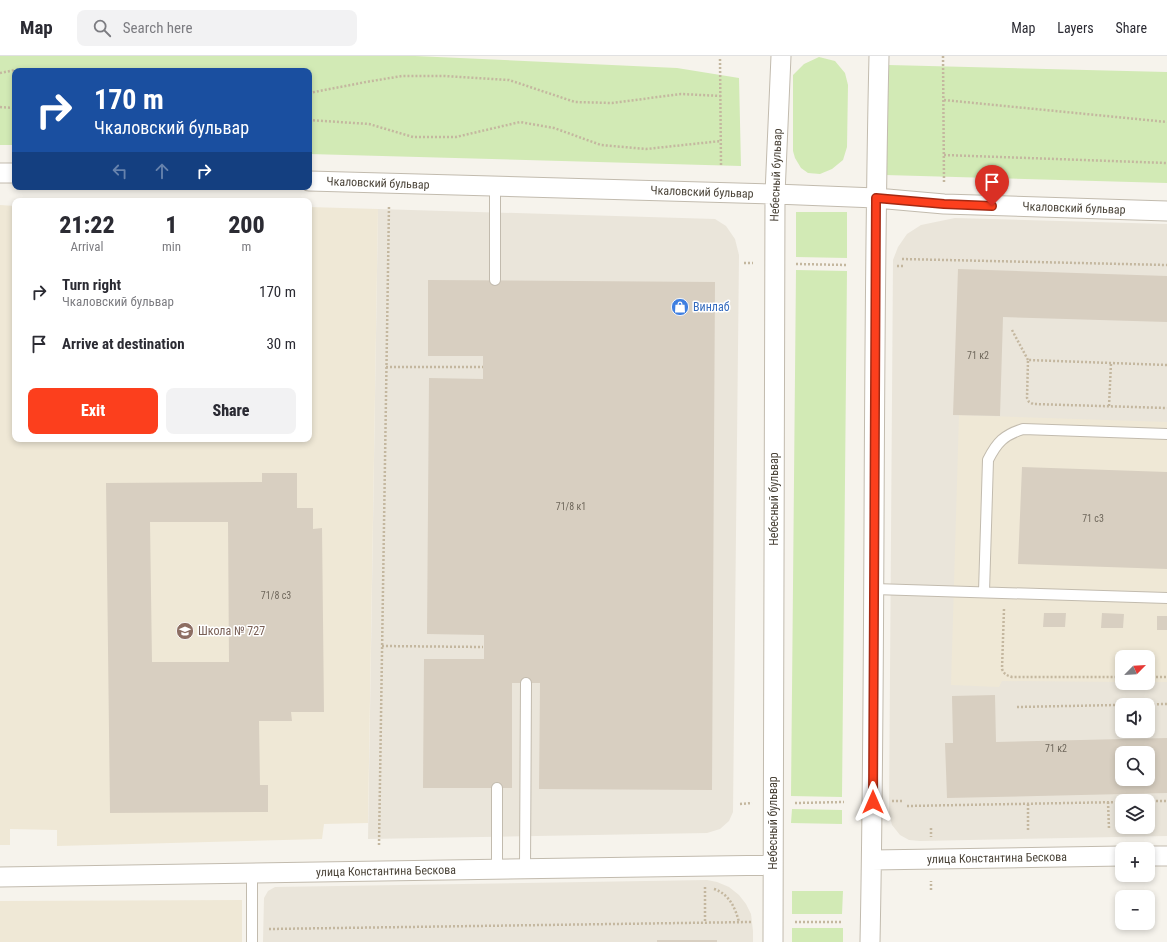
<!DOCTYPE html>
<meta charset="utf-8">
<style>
:root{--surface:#fff;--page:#f2f2f3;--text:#2b2b33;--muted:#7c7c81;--line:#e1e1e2;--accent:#fc3f1d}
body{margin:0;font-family:"Roboto Condensed",sans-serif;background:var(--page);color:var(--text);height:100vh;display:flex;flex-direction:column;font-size:15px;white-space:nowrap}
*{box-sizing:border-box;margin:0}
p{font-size:13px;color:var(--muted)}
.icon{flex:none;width:22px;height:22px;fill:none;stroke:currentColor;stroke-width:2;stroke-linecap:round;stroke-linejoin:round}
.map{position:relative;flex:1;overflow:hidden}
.side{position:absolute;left:12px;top:142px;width:300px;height:244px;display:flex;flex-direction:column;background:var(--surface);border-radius:8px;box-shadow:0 2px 6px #0003}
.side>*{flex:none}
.banner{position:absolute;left:12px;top:12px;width:300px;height:122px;border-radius:8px;box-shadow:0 2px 6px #0003;background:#1a4fa0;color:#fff;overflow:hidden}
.needle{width:26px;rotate:66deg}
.buttons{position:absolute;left:1115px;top:594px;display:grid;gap:8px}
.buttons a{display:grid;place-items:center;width:40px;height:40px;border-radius:8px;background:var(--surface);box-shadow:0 2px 6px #0003;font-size:20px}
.pin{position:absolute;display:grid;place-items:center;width:34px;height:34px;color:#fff;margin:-41px -17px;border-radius:50% 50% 50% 0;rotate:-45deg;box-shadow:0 0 4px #0007}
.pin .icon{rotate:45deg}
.me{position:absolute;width:44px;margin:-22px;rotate:0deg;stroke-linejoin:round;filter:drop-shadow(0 0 3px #0008)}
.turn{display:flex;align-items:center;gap:14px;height:84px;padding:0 16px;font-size:18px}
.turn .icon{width:52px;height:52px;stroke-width:2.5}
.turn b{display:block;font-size:28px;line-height:34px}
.lanes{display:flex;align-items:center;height:38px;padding:0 16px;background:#0003;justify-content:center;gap:20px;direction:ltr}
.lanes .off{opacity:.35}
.eta{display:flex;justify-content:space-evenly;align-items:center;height:68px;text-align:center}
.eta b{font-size:24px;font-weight:800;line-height:28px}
.cta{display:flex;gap:8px;margin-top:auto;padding:8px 16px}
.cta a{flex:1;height:46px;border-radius:8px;background:var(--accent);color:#fff;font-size:16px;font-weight:800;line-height:46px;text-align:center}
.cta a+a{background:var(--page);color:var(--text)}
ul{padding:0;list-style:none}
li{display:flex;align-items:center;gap:12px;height:52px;padding:0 16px}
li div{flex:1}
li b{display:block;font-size:15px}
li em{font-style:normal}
header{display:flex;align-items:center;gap:24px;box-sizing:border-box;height:56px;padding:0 20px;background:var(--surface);border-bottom:1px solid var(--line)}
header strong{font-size:19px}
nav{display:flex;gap:22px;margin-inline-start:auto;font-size:14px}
.search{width:280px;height:36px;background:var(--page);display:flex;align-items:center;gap:10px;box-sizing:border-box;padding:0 14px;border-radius:8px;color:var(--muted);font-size:15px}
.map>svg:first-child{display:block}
.residential{fill:#eae5da;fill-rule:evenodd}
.education{fill:#efe8d6}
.green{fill:#d2eab5}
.building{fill:#d8cfc1;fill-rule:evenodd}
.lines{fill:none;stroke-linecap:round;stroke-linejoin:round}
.service-casing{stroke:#c2bbae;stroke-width:12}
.minor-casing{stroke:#c2bbae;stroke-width:21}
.path{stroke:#c4b79f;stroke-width:2.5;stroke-dasharray:2 2;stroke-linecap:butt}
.service{stroke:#fff;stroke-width:10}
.minor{stroke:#fff;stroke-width:19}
.route-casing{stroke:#a42913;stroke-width:10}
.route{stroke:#fc3f1d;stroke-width:7}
.labels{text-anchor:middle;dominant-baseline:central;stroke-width:3;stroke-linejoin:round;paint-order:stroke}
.number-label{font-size:10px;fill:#6e675b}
.street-label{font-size:12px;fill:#4b4439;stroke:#fff}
.shop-label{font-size:12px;fill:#366cbe;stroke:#fff;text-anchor:start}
.education-label{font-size:12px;fill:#785e54;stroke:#fff;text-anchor:start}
</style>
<header>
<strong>Map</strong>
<div class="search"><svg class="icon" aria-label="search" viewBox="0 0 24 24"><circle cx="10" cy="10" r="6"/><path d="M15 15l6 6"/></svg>Search here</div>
<nav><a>Map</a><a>Layers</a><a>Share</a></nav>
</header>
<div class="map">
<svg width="1167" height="886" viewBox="0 0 1167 886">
<rect width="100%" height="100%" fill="#f6f3ec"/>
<path class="residential" d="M 378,153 L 715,163 L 726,170 L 735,183 L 739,199 L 733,756 L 729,765 L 720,773 L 707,777 L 368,783 Z
M 955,162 L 1167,168 L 1167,780 L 920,785 L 909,784 L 900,779 L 892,769 L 889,757 L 893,204 L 898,191 L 907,178 L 921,169 ZM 1122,601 L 1148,601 L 1148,627 L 1122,627 ZM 1122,649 L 1148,649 L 1148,675 L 1122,675 ZM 1122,697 L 1148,697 L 1148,723 L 1122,723 ZM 1122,745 L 1148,745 L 1148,771 L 1122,771 Z
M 707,824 L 717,826 L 729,831 L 739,839 L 746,848 L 751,858 L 753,875 L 753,886 L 263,886 L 264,842 L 268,835 L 275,831 Z"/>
<path class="education" d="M 0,149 L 15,150 L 15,383 L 309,383 L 309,151 L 378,153 L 368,767 L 324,768 L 322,783 L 57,790 L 57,774 L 10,773 L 10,789 L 0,789 Z
M 959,359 L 1167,366 L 1167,626 L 1148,626 L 1148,601 L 1122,601 L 1122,626 L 1002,625 L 999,631 L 951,629 Z
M 242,844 L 242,886 L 0,886 L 0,845 Z"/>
<path class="green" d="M 0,0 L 415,0 L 677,12 L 739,22 L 741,110 L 309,98 L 309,15 L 15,15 L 15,89 L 0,89 Z
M 819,1 L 835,5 L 845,17 L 848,29 L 847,91 L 843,104 L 832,113 L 820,118 L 808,117 L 801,112 L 795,102 L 793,95 L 793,19 L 804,8 Z
M 889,9 L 1167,16 L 1167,127 L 885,119 Z
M 796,156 L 847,156 L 847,202 L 796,201 Z
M 796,214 L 847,215 L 842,741 L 791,740 Z
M 792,753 L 842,754 L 842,768 L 791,767 Z
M 792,835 L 843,835 L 842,858 L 792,858 Z
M 792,872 L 843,872 L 843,886 L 792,886 Z"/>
<path class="building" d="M 958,213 L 1167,220 L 1167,266 L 1003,261 L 1000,360 L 953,359 Z
M 428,224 L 715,226 L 712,734 L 539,733 L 540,627 L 512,627 L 512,732 L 423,732 L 424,603 L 484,603 L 484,579 L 427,578 L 429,322 L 483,323 L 483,300 L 428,300 Z
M 1022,411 L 1167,416 L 1167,513 L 1018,508 Z
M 262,417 L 297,417 L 297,452 L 313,452 L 313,473 L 322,472 L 324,656 L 291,656 L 292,665 L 259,665 L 260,729 L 268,729 L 268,756 L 110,757 L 106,427 L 262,426 ZM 150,466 L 228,466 L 229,606 L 152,606 Z
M 1044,557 L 1066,557 L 1065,571 L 1043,571 Z
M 1102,557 L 1124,558 L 1123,572 L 1101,572 Z
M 1157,560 L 1167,560 L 1167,574 L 1157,574 Z
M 995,639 L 996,686 L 1167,682 L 1167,737 L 947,742 L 945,687 L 953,687 L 952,640 ZM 1122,697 L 1148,697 L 1148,723 L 1122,723 Z
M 657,884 L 717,884 L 717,886 L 657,886 Z"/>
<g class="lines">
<defs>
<path id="service" d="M 495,224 L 495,130
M 874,533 L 1167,542
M 984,536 L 988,404 C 997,386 1004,379 1023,373 L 1167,378
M 525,812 L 526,627
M 497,813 L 497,732
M 252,817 L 252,886"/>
<path id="minor" d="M 0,117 L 15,117
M 309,125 L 775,138 L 876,142 L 944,148 L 1167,155
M 1148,800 L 1167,800
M 872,804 L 1122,800
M 0,821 L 773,809
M 773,886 L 775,138 L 781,0
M 870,886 C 876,591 872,295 879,0"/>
</defs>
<use href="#service" class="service-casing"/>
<use href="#minor" class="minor-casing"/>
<path class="path" d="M 943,0 L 944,126
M 720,3 L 721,110
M 0,17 L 15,14 L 59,15
M 309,37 L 366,26 L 402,20 L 445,20 L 509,24 L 575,46 L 612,47 L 681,38 L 721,40
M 944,44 L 1167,66
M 0,51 L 15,52
M 309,64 L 369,68 L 413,81 L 456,81 L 520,66 L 554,72 L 601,89 L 646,93 L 721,85
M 944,99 L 1167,107
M 902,203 L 1167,209
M 744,207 L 753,207
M 796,208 L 847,209
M 897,210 L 903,210
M 1012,274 L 1028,304
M 1167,309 L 1028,304 L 1027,342 L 1029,346 L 1033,348 L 1167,352
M 386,311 L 483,311
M 1109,350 L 1111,307
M 1004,553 L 1002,613 C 1004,618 1006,619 1012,621 L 1122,621
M 382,590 L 483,591
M 1148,621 L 1167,621
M 1017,651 L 1167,648
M 892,745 L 904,745
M 1148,745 L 1167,745
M 1108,746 L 1109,773
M 795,747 L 844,746
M 740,748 L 752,747
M 1028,748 L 1028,774
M 907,750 L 1122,746
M 931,772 L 931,781
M 379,789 L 389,149
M 705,831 L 705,866
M 714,833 C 729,838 735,851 739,866
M 931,834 L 931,825
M 795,866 L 842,866
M 269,873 L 751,866"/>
<use href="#service" class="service"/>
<use href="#minor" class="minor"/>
</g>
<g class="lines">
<defs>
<path id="route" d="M 873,746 L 876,142 L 944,148 L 992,150"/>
</defs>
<use href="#route" class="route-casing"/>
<use href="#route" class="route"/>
</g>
<defs>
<symbol id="shop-disc" viewBox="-11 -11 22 22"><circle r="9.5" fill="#3f7fe0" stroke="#fff"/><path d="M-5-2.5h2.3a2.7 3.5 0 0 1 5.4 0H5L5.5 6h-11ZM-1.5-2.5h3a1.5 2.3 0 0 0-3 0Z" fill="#fff"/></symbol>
<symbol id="school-disc" viewBox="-11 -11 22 22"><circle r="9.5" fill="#8d6e63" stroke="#fff"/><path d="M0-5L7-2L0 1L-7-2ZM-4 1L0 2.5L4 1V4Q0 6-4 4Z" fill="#fff"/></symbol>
</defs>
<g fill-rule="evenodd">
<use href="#shop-disc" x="670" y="241" width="20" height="20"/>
<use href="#school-disc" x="175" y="565" width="20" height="20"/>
</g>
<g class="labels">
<g class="number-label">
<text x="978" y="299">71 к2</text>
<text x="571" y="450">71/8 к1</text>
<text x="1093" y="462">71 с3</text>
<text x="276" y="539">71/8 с3</text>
<text x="1056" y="692">71 к2</text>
</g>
<g class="street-label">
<text transform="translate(776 119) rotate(-88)">Небесный бульвар</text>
<text transform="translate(378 127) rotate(2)">Чкаловский бульвар</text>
<text transform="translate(702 136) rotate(2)">Чкаловский бульвар</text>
<text transform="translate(1074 152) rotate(2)">Чкаловский бульвар</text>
<text transform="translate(774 443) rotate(-90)">Небесный бульвар</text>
<text transform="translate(773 767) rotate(-90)">Небесный бульвар</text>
<text transform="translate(997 802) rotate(-1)">улица Константина Бескова</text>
<text transform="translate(386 815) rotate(-1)">улица Константина Бескова</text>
</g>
<g class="shop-label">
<text x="693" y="251">Винлаб</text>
</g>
<g class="education-label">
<text x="198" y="575">Школа № 727</text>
</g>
</g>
</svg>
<div class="buttons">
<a><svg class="needle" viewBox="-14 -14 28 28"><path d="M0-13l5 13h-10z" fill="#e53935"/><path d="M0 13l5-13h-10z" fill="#7c7c81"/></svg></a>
<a><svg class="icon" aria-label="sound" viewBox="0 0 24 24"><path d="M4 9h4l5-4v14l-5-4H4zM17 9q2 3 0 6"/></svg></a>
<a><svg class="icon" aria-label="search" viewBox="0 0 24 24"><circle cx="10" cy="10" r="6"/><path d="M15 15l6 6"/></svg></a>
<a><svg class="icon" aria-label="layers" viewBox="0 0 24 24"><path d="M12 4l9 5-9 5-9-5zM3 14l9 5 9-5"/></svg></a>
<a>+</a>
<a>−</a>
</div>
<div class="pin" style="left:992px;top:150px;background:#d93025"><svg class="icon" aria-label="arrive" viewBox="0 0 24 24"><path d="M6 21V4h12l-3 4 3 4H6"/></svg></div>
<svg class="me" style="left:873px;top:746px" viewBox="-20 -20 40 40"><path d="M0-17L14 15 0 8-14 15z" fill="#fc3f1d" stroke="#fff" stroke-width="4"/></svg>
<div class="banner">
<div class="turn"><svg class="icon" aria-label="right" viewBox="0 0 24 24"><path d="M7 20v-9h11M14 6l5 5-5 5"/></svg><div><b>170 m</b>Чкаловский бульвар</div></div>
<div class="lanes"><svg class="icon off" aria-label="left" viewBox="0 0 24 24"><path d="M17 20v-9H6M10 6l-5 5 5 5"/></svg><svg class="icon off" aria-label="ahead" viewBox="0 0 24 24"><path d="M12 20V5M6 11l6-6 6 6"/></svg><svg class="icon" aria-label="right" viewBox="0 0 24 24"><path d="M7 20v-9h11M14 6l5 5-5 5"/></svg></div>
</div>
<section class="side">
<div class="eta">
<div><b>21:22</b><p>Arrival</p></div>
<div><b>1</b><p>min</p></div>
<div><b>200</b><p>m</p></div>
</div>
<ul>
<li><svg class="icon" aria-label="right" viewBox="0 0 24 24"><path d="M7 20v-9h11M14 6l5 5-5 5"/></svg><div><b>Turn right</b><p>Чкаловский бульвар</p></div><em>170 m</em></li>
<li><svg class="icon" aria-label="arrive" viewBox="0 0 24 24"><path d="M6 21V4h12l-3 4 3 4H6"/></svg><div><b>Arrive at destination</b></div><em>30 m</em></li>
</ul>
<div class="cta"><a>Exit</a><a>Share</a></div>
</section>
</div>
